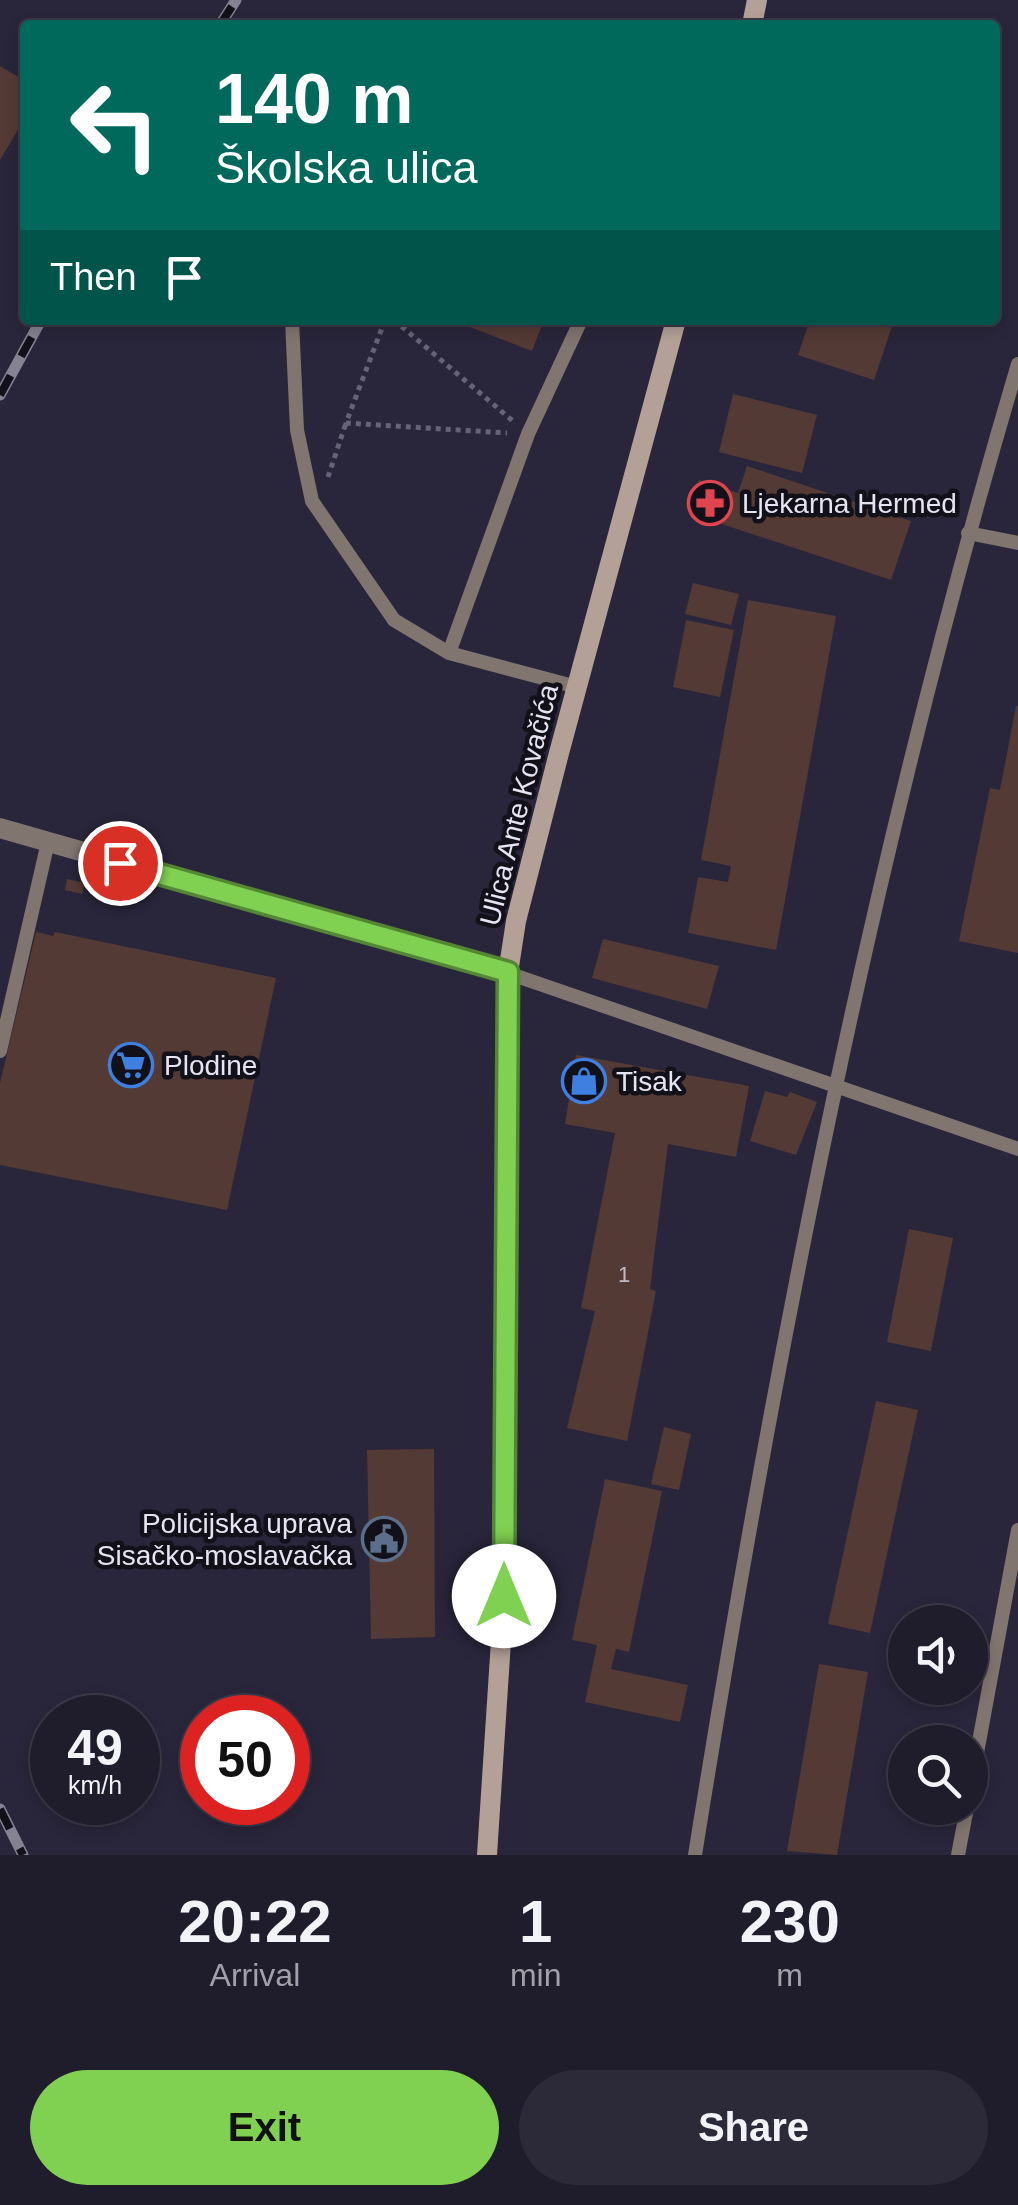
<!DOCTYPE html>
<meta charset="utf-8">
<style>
:root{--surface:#1f1c2c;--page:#2c2938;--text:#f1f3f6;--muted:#a1a1a9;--line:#3c3a48;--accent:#80d051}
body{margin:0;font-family:Helvetica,sans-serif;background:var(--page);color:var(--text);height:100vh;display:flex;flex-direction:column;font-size:38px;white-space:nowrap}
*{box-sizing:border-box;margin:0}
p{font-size:32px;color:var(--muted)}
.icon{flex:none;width:55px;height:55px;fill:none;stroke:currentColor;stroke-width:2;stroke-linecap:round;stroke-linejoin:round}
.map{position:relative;height:1855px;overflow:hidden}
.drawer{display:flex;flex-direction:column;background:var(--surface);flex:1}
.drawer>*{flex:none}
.top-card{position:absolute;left:20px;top:20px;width:980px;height:305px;border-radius:10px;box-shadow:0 5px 15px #0003,0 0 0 2px var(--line);background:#00695c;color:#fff;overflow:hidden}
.fabs{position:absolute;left:888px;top:1605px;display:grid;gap:20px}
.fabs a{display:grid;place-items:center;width:100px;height:100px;border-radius:50%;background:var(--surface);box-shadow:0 5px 15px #0003,0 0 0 2px var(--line);font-size:50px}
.speed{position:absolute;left:30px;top:1695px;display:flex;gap:20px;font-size:50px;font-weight:700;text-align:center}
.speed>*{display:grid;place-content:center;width:130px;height:130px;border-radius:50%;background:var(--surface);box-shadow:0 5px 15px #0003,0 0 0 2px var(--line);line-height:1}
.speed small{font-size:25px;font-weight:400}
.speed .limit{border:15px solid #d22;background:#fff;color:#111}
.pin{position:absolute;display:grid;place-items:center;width:85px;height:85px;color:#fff;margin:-42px;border:5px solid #fff;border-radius:50%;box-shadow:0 2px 10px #0007}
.me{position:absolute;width:110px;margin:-55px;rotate:0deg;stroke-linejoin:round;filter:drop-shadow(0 0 8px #0008)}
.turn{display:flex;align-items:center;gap:35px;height:210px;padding:0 30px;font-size:45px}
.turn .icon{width:130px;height:130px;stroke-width:2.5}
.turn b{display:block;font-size:70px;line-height:85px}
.then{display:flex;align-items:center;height:95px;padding:0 30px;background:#0003;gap:20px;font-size:38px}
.eta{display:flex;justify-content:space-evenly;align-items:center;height:170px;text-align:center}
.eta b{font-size:60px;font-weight:700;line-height:70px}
.button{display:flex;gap:20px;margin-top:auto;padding:20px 30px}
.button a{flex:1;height:115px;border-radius:60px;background:var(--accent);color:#111;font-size:40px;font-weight:700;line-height:115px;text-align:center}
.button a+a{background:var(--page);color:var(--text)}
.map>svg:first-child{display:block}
.building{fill:#543a34}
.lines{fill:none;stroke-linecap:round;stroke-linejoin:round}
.path{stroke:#666376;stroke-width:5;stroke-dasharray:5 5;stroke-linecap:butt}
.lane{stroke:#81756f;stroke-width:14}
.street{stroke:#81756f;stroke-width:20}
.secondary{stroke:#b3a197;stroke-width:20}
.rail-casing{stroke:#858294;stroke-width:11}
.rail{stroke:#12111a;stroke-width:8;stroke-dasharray:22;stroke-linecap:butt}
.route-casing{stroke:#538735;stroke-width:25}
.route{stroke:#80d051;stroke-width:18}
.labels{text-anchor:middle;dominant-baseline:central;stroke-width:9;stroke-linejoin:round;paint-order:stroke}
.number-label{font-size:22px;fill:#c2bac2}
.poi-label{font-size:28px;fill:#e6e4f2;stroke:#12111a;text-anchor:start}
.street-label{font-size:28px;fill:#e6e4f2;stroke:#12111a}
</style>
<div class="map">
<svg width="1018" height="1855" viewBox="0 0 1018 1855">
<rect width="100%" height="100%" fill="#29263b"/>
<path class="building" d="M 0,66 L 25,81 L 25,118 L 0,160 Z
M 452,320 L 544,320 L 532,351 Z
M 810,320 L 894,320 L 874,380 L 798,355 Z
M 733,394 L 817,415 L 802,473 L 719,452 Z
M 747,466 L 911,521 L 891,580 L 689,513 L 699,480 L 738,493 Z
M 693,583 L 739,594 L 731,625 L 685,614 Z
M 748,600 L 836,616 L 776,950 L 688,933 L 698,877 L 728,882 L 731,866 L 701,860 Z
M 686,620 L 734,630 L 720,697 L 673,687 Z
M 1016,706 L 1018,706 L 1018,953 L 959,941 L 990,788 L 1000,790 Z
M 67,879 L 85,883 L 82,894 L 65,890 Z
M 36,932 L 53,936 L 55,932 L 276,978 L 227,1210 L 0,1165 L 0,1083 Z
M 603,939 L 719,966 L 707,1009 L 592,978 Z
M 576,1055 L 749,1086 L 736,1157 L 668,1144 L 650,1289 L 656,1291 L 627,1441 L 567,1428 L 595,1311 L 581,1308 L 615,1133 L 565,1124 Z
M 765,1091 L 787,1097 L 790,1092 L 817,1102 L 796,1155 L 750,1141 Z
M 909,1229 L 953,1238 L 931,1351 L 887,1342 Z
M 876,1401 L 918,1410 L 870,1633 L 828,1624 Z
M 664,1427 L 691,1434 L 679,1490 L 651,1484 Z
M 434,1449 L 435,1637 L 371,1639 L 367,1450 Z
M 605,1479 L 662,1491 L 629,1652 L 616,1649 L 611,1669 L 688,1685 L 680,1722 L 585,1702 L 597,1645 L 572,1640 Z
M 819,1664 L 868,1672 L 837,1855 L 787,1851 Z"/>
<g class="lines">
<path class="path" d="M 385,320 L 346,423 L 507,433
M 394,320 L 514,422
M 328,477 L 346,423"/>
<path class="lane" d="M 292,320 L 297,430 L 312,501 L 394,620 L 449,653 L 577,687
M 968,533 L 1018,543
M 449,653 L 528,434 L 581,320
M 508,973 L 1018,1149
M 0,1051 L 48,842
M 970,1791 L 1018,1530
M 695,1855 C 775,1353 873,852 1018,364
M 958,1855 L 967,1808"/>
<path class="street" d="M 0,828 L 508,973"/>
<path class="secondary" d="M 752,25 L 757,0
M 487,1855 L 504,1595 L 508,973 L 516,921 L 559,753 L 676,320"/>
<defs>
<path id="rail" d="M 220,25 L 236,0
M 0,395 L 41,320
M 0,1809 L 23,1855"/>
</defs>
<use href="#rail" class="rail-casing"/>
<use href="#rail" class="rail"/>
</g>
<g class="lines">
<defs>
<path id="route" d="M 120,863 L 508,972 L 504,1596"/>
</defs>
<use href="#route" class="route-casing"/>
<use href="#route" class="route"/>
</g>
<defs>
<symbol id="pharmacy-ring" viewBox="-11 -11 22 22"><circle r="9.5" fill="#12111a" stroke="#e0444e" stroke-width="1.5"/><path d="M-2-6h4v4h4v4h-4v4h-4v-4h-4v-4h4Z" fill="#e0444e"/></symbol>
<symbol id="supermarket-ring" viewBox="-11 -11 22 22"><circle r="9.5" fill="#12111a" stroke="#3f7fe0" stroke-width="1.5"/><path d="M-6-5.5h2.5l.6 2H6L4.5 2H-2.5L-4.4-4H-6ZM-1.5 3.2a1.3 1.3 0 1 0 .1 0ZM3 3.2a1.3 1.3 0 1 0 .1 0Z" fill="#3f7fe0"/></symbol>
<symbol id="shop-ring" viewBox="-11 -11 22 22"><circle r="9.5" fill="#12111a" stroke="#3f7fe0" stroke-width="1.5"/><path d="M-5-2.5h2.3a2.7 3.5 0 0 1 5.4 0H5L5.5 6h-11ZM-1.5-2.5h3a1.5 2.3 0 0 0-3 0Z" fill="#3f7fe0"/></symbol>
<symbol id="civic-ring" viewBox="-11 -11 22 22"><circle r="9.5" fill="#12111a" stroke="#5c6f8a" stroke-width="1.5"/><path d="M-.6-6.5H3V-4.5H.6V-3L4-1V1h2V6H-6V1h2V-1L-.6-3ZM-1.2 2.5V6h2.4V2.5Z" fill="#5c6f8a"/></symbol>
</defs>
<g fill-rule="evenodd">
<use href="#pharmacy-ring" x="685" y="478" width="50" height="50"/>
<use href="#supermarket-ring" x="106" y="1040" width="50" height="50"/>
<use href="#shop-ring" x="559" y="1056" width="50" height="50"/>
<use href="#civic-ring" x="359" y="1514" width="50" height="50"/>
</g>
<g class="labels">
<g class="number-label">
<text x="624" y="1274">1</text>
</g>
<g class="poi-label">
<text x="742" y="503">Ljekarna Hermed</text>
<text x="164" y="1065">Plodine</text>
<text x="616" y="1081">Tisak</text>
<text x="352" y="1523" text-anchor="end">Policijska uprava<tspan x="352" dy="32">Sisačko-moslavačka</tspan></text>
</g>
<g class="street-label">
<text transform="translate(519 805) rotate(-76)">Ulica Ante Kovačića</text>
</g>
</g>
</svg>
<div class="fabs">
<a><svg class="icon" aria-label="sound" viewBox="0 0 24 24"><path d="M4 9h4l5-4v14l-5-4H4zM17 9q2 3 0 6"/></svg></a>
<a><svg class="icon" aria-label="search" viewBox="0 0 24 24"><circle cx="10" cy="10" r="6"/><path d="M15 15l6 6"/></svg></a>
</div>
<div class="speed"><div>49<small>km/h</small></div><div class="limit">50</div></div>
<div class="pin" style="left:120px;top:863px;background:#d93025"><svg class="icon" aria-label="arrive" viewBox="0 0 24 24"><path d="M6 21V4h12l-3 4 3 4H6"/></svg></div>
<svg class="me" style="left:504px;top:1596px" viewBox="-20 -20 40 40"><circle r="19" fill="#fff"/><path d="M0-13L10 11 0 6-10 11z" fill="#80d051"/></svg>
<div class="top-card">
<div class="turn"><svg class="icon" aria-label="left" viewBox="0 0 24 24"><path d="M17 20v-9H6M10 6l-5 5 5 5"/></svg><div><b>140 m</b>Školska ulica</div></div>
<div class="then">Then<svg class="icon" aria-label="arrive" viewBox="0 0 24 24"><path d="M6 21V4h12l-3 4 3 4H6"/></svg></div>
</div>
</div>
<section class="drawer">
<div class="eta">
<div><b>20:22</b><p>Arrival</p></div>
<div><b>1</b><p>min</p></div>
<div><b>230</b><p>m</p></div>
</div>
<div class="button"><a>Exit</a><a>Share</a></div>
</section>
